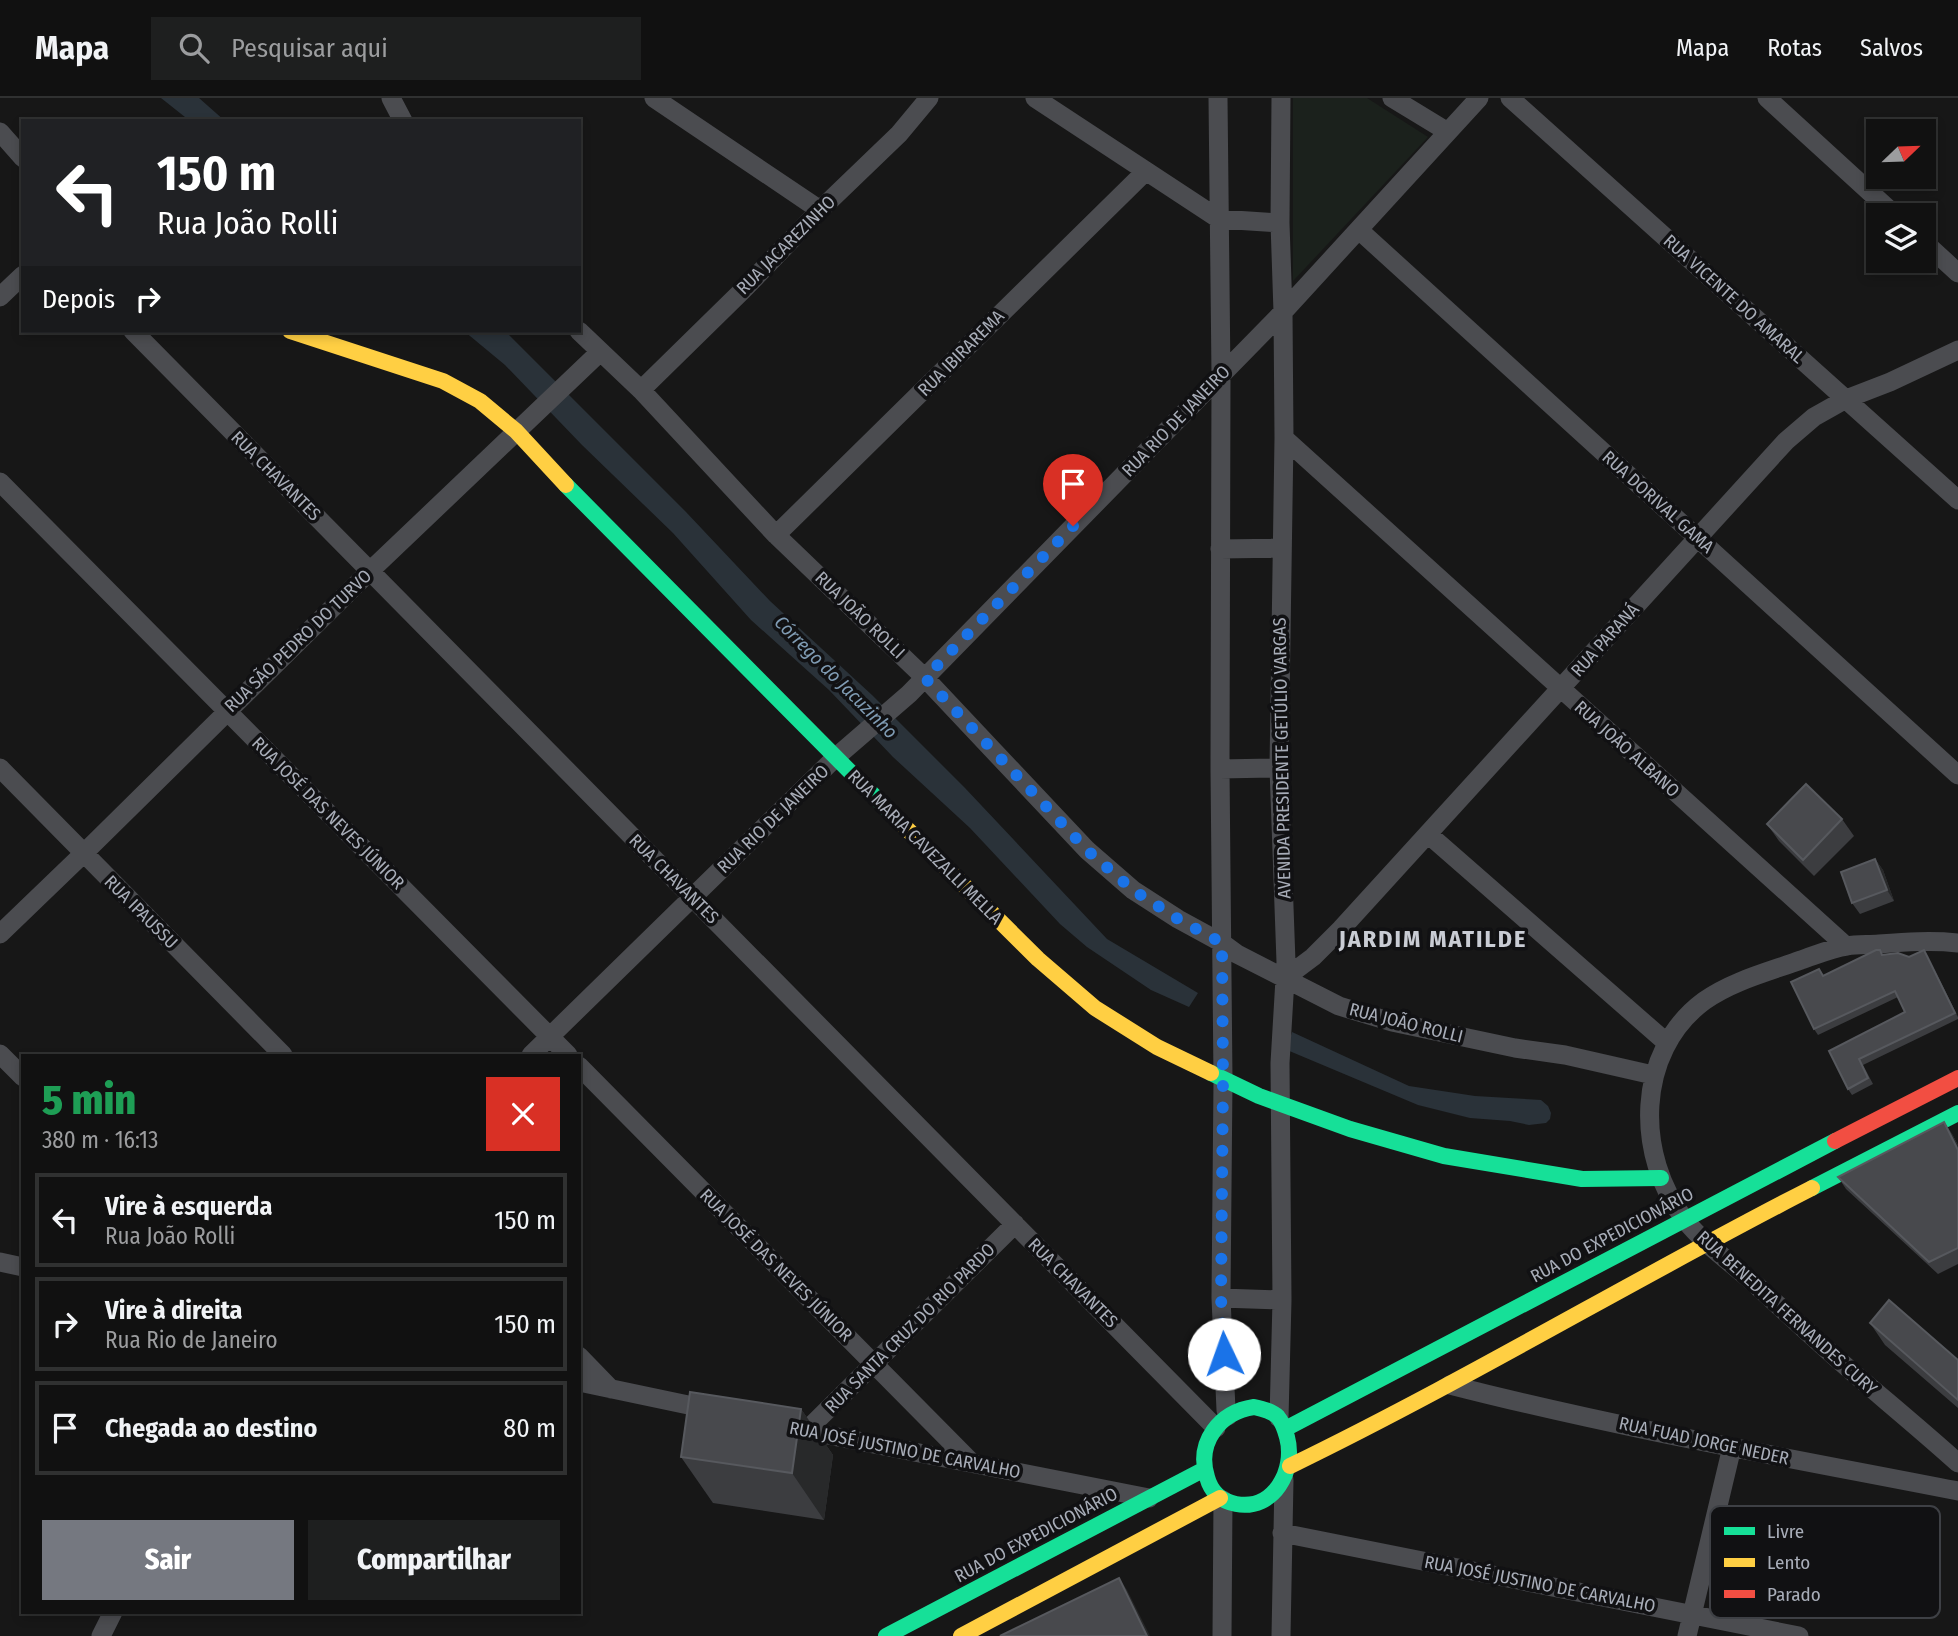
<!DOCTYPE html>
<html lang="pt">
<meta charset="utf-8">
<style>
:root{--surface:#111;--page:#1e1f1f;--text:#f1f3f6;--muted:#9c9d9f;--line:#303131;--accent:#757880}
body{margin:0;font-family:"Fira Sans Condensed",sans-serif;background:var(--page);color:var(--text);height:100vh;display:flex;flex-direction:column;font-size:26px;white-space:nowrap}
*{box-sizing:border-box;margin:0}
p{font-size:23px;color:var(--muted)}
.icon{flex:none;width:38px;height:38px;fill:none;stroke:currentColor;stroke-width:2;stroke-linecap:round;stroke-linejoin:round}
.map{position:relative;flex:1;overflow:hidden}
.panel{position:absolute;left:21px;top:956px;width:560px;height:560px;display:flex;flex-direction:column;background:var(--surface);border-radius:0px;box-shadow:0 4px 10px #0003,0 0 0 2px var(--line)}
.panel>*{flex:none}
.top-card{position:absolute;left:21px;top:21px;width:560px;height:214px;border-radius:0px;box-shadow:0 4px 10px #0003,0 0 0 2px var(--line);background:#202124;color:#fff;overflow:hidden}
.needle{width:46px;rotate:67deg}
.tools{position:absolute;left:1866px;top:21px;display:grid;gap:14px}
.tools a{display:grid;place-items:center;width:70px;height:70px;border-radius:0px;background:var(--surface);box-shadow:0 4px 10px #0003,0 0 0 2px var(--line);font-size:35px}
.pin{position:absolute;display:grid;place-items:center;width:60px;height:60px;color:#fff;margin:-72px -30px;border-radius:50% 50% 50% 0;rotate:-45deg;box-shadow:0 0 7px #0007}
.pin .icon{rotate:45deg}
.me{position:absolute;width:77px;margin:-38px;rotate:357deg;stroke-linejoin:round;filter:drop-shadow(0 0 5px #0008)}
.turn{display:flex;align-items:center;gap:24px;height:147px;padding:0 21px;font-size:32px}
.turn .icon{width:91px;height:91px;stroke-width:2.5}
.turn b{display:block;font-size:49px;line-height:60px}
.then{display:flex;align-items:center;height:66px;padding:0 21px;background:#0003;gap:14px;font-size:26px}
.round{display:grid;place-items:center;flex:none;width:74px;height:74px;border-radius:0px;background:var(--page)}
.overview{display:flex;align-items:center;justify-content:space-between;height:119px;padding:0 21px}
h1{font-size:42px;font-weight:800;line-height:52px;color:#1e9e55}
.action{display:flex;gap:14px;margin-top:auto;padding:14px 21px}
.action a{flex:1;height:80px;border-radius:0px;background:var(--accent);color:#fff;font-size:28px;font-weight:800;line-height:80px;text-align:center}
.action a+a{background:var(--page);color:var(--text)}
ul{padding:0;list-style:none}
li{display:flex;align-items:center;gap:21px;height:94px;margin:0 14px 10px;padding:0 7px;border:4px solid var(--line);border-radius:0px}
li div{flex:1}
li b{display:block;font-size:26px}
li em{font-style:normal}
header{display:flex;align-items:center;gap:42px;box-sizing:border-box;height:98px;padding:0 35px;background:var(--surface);border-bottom:2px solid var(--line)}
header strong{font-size:33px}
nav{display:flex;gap:38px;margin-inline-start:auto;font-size:24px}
.search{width:490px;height:63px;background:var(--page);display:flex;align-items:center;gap:18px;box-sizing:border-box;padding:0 24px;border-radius:0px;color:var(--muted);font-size:26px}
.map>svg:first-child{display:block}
.green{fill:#1b211c}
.water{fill:#2a3239}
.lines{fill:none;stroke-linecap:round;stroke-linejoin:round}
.street{stroke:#4b4c50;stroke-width:19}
.fast{stroke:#16e098;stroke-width:16}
.slow{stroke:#ffcf43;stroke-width:16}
.jam{stroke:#f24e42;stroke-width:16}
.wall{fill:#3c3d40}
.shaded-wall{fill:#28292a}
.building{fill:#48494d;stroke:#57595e;stroke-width:2}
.route{stroke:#1a73e8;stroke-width:12;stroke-dasharray:0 21.6}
.labels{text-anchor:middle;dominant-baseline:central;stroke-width:7;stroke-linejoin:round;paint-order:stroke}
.street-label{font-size:18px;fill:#a8adb8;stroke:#111113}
.water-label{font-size:19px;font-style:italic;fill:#7f9bb3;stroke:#111113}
.district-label{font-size:24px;font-weight:bold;letter-spacing:2px;fill:#c9ccd4;stroke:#111113}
.key{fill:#111113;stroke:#3e4045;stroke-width:2}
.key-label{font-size:19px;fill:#a8adb8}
</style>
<header>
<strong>Mapa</strong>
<div class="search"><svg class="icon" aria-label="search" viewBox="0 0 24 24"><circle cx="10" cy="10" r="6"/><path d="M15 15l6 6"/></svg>Pesquisar aqui</div>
<nav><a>Mapa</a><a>Rotas</a><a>Salvos</a></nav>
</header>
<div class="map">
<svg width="1958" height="1538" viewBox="0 0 1958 1538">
<rect width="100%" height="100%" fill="#171717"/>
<path class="green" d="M 1293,0 L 1367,0 L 1428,39 L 1293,183 Z"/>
<path class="water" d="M 161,0 L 199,0 L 225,23 L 190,23 Z
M 464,233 L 505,233 L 686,414 L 770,503 L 872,597 L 965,690 L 1107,841 L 1198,895 L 1189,909 L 1151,892 L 1087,849 L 1060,826 L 970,730 L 893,659 L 829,592 L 751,522 L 673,435 L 582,347 L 505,267 Z
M 1292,934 L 1409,988 L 1475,998 L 1541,1002 L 1548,1008 L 1551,1015 L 1550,1021 L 1546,1025 L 1529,1027 L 1510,1023 L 1470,1020 L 1418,1007 L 1287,952 Z"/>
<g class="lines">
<path class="street" d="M 391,0 L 403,23
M 654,0 L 820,112
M 1035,0 L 1219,121 L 1280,125
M 1218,0 L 1221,277 L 1220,671 L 1223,982 L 1221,1200 L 1226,1312 L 1228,1318
M 1392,0 L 1448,34
M 1510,0 L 1958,402
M 1767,0 L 1895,117
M 0,34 L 23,60
M 1359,132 L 1958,677
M 1923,143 L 1958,175
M 0,199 L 23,177
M 133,233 L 1216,1330
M 579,233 L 641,292 L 776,437 L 925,580 L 1087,752 L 1133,792 L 1178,821 L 1222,845 L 1237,856 L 1339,908 L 1392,924 L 1515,950 L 1565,957 L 1653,977
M 641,292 L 743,192 L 820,112 L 899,36 L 929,0
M 1284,340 L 1846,848
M 0,384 L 568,957
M 776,437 L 1146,73
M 1220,451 L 1281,450
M 0,670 L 283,957
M 1220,671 L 1279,670
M 1428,736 L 1667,945
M 0,836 L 83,756 L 370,473 L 600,254
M 1958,845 C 1932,842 1905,844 1879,846 C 1868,847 1857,846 1847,848 C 1832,850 1816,857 1801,862 C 1768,874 1732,883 1704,903 C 1635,954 1635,1058 1685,1122 C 1705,1147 1732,1165 1755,1186 C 1781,1210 1807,1234 1834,1258 C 1875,1294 1917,1328 1958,1365
M 1285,880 L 1313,859 L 1341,831 L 1786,343 L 1814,319 L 1846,301 L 1890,284 L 1958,252
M 0,956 L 23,979
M 531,957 L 835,660 L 909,596 L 1283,214 L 1479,0
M 579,968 L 972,1365
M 0,1164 L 23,1169
M 1221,1200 L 1282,1202
M 579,1258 L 611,1291
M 579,1284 L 712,1312
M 1450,1287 C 1618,1330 1789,1360 1958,1393
M 1279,1320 L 1282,1202 L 1280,965 L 1286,864 L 1279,670 L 1284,340 L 1283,214 L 1280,125 L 1281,0
M 792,1330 L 1149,1400
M 806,1333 L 1015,1126
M 1282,1435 L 1799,1538
M 101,1538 L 113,1514
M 1222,1538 L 1223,1402
M 1281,1538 L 1284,1382
M 1687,1538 L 1732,1349"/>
<path class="fast" d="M 566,387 L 894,718
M 1211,975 L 1259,998 L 1350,1031 L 1444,1058 L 1582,1081 L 1661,1080
M 1812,1090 L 1958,1015
M 1254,1309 C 1263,1311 1272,1313 1278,1319 C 1283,1325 1285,1332 1287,1339 C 1296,1372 1274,1413 1236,1406 C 1220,1403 1211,1394 1207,1379 C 1196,1344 1220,1314 1254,1309 Z
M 1285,1331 L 1835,1043
M 886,1538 L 1199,1374 L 1204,1373"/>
<path class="slow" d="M 290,233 L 443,283 L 480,303 L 516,333 L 566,387
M 894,718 L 1038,861 L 1095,910 L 1157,949 L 1211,975
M 1290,1368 C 1467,1282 1636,1180 1812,1090
M 961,1538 L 1220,1400"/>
<path class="jam" d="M 1835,1043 L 1958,980"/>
</g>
<path class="wall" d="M 1842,721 L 1854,738 L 1814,778 L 1779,743 L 1767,726 Z
M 1875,761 L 1883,772 L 1894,803 L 1860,816 L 1852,805 Z
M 1924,852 L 1928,858 L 1958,919 L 1958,921 L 1863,967 L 1873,986 L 1852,997 L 1848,991 L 1829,953 L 1905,914 L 1898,899 L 1818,937 L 1814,931 L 1883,857 L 1909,859 Z
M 1944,1024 L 1952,1036 L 1958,1047 L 1958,1166 L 1938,1176 L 1846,1091 L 1838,1079 Z
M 1870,1225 L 1958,1262 L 1958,1310 L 1885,1247 Z
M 801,1311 L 833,1357 L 824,1422 L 713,1405 L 681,1359 Z"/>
<path class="shaded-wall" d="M 1875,761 L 1883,772 L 1894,803 L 1887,792 Z
M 1924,852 L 1928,858 L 1958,919 L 1955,915 Z
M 1944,1024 L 1952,1036 L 1958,1047 L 1958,1052 Z
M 801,1311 L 833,1357 L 824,1422 L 792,1375 Z
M 1119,1480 L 1127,1492 L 1150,1538 L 1147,1538 Z"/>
<path class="building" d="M 1806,686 L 1842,721 L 1803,762 L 1767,726 Z
M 1875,761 L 1887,792 L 1852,805 L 1841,774 Z
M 1876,852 L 1880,852 L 1882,857 L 1898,855 L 1909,859 L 1924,852 L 1955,915 L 1859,961 L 1868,980 L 1848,991 L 1829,953 L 1905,914 L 1895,893 L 1814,931 L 1791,884 L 1819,871 L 1823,878 Z
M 1944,1024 L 1958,1052 L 1958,1150 L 1929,1164 L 1838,1079 Z
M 1889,1202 L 1958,1262 L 1958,1302 L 1870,1225 Z
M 690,1294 L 801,1311 L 792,1375 L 681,1359 Z
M 1119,1480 L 1147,1538 L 1000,1538 Z"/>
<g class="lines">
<path class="route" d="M 1073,428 L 925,580 L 1087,752 L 1133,792 L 1178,821 L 1222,845 L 1223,982 L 1221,1200 L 1224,1256"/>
</g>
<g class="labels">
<g class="street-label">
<text transform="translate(786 147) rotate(-45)">RUA JACAREZINHO</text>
<text transform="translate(1734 201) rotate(42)">RUA VICENTE DO AMARAL</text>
<text transform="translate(961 255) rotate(-45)">RUA IBIRAREMA</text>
<text transform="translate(1176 323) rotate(-46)">RUA RIO DE JANEIRO</text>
<text transform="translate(276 378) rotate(45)">RUA CHAVANTES</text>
<text transform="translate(1658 404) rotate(42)">RUA DORIVAL GAMA</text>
<text transform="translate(860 517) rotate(44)">RUA JOÃO ROLLI</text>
<text transform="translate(1605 542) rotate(-48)">RUA PARANÁ</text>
<text transform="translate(298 543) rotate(-44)">RUA SÃO PEDRO DO TURVO</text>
<text transform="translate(1627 651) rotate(42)">RUA JOÃO ALBANO</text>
<text transform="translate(1282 660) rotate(-91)">AVENIDA PRESIDENTE GETÚLIO VARGAS</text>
<text transform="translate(328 715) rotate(45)">RUA JOSÉ DAS NEVES JÚNIOR</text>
<text transform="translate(773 721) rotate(-44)">RUA RIO DE JANEIRO</text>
<text transform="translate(925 749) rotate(45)">RUA MARIA CAVEZALLI MELLA</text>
<text transform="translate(674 781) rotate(45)">RUA CHAVANTES</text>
<text transform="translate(141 814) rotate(45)">RUA IPAUSSU</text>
<text transform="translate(1406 925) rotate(14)">RUA JOÃO ROLLI</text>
<text transform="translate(1612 1137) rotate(-28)">RUA DO EXPEDICIONÁRIO</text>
<text transform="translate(776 1167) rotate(45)">RUA JOSÉ DAS NEVES JÚNIOR</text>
<text transform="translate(1073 1185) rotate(45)">RUA CHAVANTES</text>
<text transform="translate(1787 1215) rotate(42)">RUA BENEDITA FERNANDES CURY</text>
<text transform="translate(910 1230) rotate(-45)">RUA SANTA CRUZ DO RIO PARDO</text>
<text transform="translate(1704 1343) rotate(12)">RUA FUAD JORGE NEDER</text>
<text transform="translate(905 1352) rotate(11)">RUA JOSÉ JUSTINO DE CARVALHO</text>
<text transform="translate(1036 1437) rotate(-28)">RUA DO EXPEDICIONÁRIO</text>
<text transform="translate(1540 1486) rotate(11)">RUA JOSÉ JUSTINO DE CARVALHO</text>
</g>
<g class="water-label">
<text transform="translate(836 579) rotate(45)">Córrego do Jacuzinho</text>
</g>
<g class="district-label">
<text x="1433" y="841">JARDIM MATILDE</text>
</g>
</g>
<rect x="1710" y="1408" width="230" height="112" rx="10" class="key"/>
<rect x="1724" y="1429" width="31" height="8" fill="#16e098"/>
<rect x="1724" y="1460" width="31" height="9" fill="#ffcf43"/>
<rect x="1724" y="1492" width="31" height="8" fill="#f24e42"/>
<g class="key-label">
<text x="1767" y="1440">Livre</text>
<text x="1767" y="1471">Lento</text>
<text x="1767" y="1503">Parado</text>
</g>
</svg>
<div class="tools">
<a><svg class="needle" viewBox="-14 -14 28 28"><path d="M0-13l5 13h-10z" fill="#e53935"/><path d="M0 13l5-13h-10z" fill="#9c9d9f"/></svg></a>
<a><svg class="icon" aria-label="layers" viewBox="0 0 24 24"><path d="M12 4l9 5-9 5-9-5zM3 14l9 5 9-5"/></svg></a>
</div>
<div class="pin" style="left:1073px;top:428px;background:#d93025"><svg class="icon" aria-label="arrive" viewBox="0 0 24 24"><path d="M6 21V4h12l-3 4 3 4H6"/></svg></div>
<svg class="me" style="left:1224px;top:1256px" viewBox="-20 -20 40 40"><circle r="19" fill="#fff"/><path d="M0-13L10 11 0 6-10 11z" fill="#1a73e8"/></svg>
<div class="top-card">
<div class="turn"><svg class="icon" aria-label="left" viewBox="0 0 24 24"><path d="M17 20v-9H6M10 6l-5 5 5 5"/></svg><div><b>150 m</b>Rua João Rolli</div></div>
<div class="then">Depois<svg class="icon" aria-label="right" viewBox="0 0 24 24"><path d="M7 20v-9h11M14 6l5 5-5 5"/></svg></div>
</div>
<section class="panel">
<div class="overview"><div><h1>5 min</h1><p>380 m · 16:13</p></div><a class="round" style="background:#d93025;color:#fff"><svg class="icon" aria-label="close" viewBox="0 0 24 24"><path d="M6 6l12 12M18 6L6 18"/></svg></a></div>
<ul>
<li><svg class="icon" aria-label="left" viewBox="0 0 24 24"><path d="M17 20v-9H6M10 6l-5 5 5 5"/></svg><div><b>Vire à esquerda</b><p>Rua João Rolli</p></div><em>150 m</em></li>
<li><svg class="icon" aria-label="right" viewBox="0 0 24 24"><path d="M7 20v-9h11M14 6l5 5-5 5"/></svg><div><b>Vire à direita</b><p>Rua Rio de Janeiro</p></div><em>150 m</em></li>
<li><svg class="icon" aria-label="arrive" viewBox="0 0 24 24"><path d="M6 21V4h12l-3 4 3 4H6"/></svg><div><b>Chegada ao destino</b></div><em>80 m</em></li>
</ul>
<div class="action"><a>Sair</a><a>Compartilhar</a></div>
</section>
</div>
